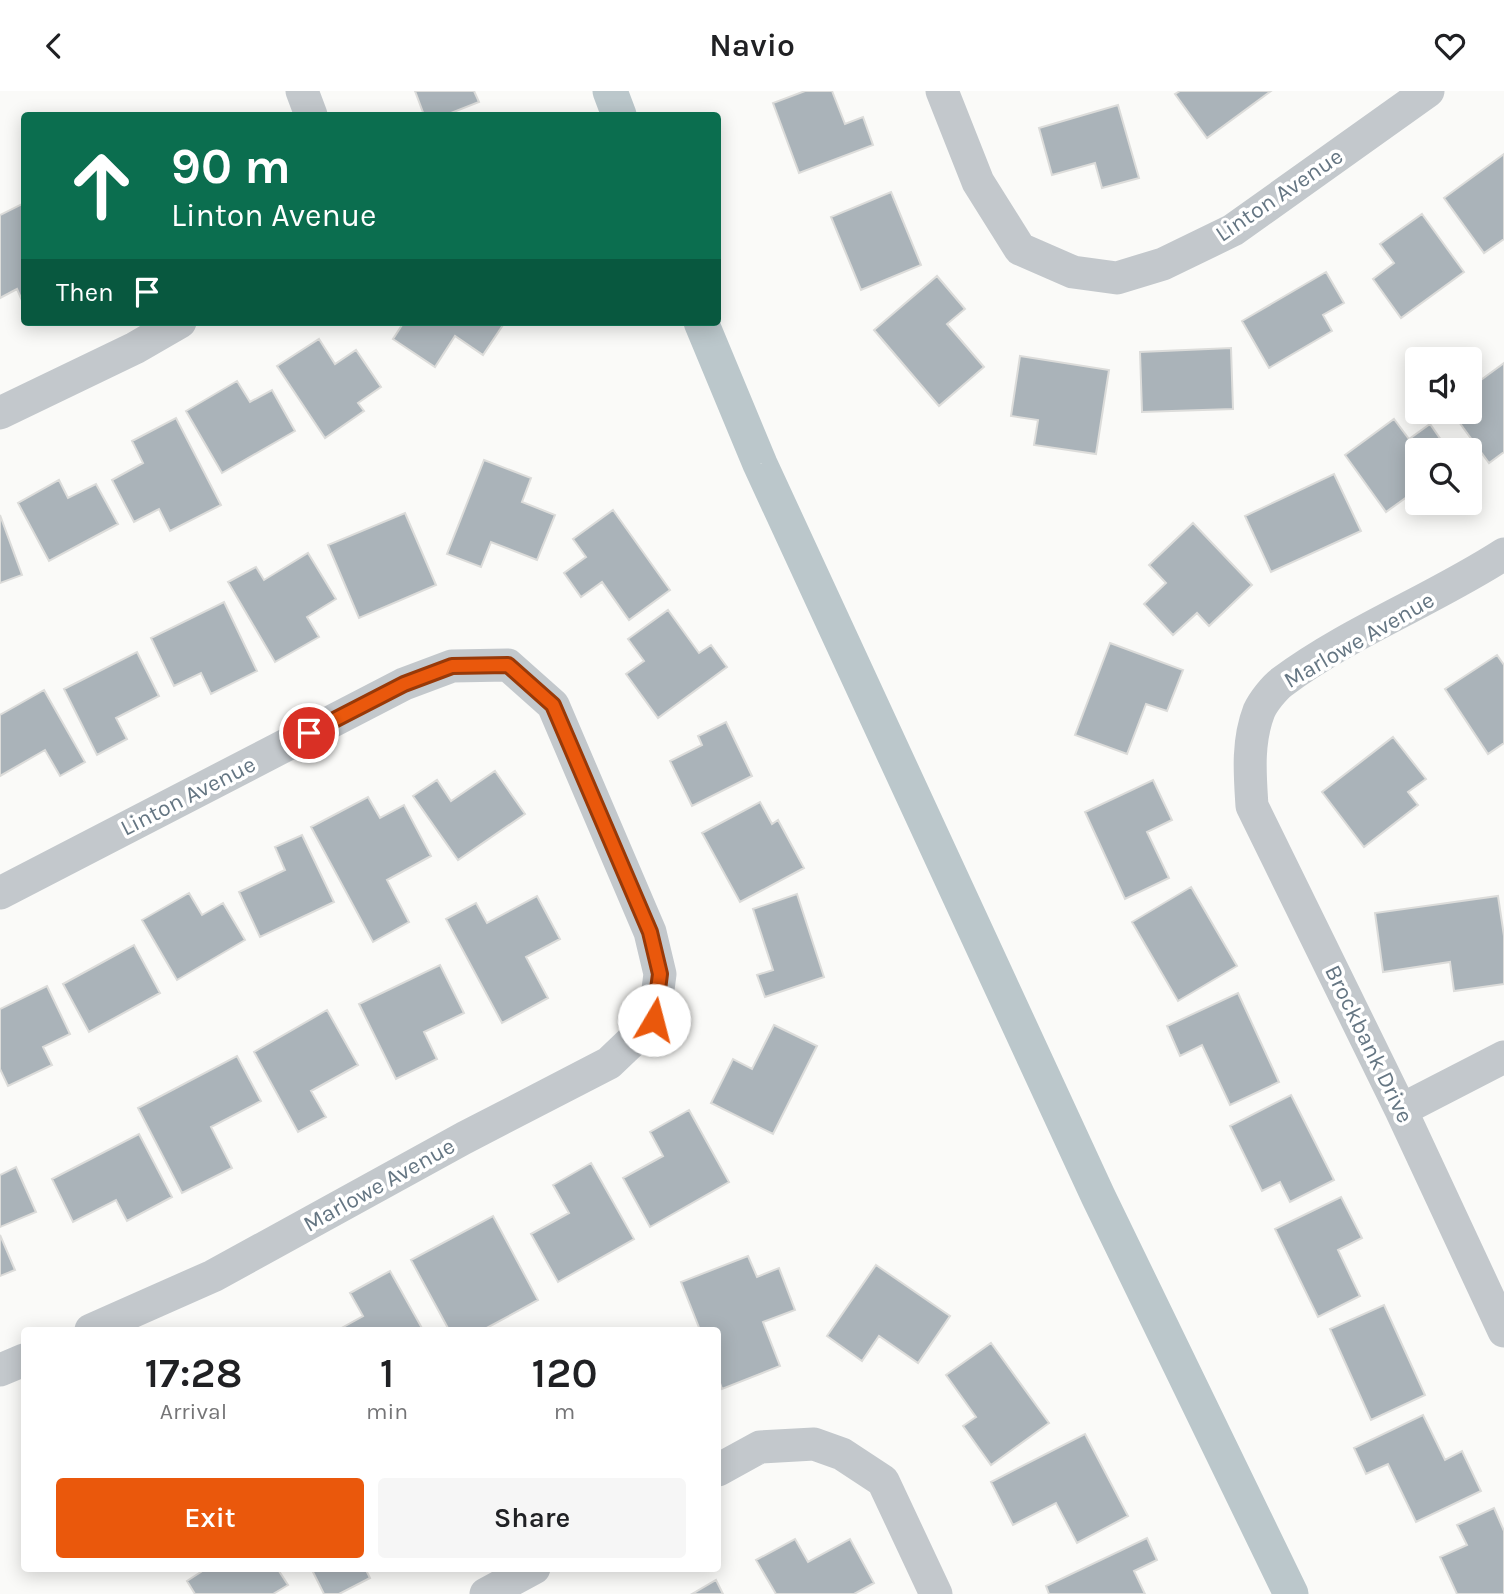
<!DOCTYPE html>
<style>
:root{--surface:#fff;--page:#f6f6f6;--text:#202124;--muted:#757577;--accent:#ea580c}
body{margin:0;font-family:Karla,sans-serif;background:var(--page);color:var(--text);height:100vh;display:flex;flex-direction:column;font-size:26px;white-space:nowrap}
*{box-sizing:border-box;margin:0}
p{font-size:23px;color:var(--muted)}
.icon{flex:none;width:38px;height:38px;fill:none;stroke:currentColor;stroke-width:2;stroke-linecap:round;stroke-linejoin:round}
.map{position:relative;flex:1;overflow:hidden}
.panel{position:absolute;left:21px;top:1236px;width:700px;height:245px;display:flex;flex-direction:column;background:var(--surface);border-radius:7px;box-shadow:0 4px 18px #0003}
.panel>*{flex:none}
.banner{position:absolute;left:21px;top:21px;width:700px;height:214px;border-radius:7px;box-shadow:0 4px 18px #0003;background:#0b6e4f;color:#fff;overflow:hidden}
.fabs{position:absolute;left:1405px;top:256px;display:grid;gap:14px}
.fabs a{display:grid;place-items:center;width:77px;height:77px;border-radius:7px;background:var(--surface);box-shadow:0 4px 18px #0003;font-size:35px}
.pin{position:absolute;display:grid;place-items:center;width:60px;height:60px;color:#fff;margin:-30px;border:4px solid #fff;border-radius:50%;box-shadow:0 2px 7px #0007}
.me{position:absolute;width:77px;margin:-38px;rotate:8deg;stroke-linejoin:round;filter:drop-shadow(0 0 5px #0008)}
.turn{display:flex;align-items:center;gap:24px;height:147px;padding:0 35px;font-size:32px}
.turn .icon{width:91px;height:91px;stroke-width:2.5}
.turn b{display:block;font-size:49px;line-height:60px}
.then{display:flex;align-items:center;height:66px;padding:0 35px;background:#0003;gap:14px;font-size:26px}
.eta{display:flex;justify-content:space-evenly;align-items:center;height:119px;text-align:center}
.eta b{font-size:42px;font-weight:600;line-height:49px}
.action{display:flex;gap:14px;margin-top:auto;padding:14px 35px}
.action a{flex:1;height:80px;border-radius:7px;background:var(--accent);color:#fff;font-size:28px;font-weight:600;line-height:80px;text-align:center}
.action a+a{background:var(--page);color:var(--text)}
header{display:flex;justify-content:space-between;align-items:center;height:91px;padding:0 35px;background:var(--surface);font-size:32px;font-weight:600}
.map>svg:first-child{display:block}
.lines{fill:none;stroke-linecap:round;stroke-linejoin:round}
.canal{stroke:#bbc7cb;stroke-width:35}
.building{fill:#aab3b9;stroke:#dcdcda;stroke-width:2}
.minor{stroke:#c3c8cc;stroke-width:33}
.route-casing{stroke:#983908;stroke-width:18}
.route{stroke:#ea580c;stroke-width:12}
.labels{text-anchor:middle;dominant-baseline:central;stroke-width:7;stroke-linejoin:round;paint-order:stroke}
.street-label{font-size:23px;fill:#657683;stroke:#fff}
</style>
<header><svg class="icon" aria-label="back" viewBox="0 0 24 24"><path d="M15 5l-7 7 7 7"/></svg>Navio<svg class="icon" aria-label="heart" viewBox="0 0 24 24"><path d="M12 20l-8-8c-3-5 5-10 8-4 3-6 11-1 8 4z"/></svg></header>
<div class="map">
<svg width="1504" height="1503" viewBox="0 0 1504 1503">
<rect width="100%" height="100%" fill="#fafaf8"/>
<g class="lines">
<path class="canal" d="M 610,0 L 619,24
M 701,231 L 760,373 L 1098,1105 L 1291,1503"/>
</g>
<path class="building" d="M 415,0 L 474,0 L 479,11 L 446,24 L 424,24 Z
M 805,0 L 832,0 L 845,33 L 863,26 L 873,54 L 799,82 L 773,12 Z
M 1180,0 L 1271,0 L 1207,47 L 1175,3 Z
M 1118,14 L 1139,87 L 1102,97 L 1095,72 L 1052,84 L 1039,37 Z
M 1504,63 L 1504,148 L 1484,162 L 1444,107 Z
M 891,101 L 921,174 L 861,199 L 831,126 Z
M 24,112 L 24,214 L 17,198 L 0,207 L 0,124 Z
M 1422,123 L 1464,181 L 1401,227 L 1373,188 L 1394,172 L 1380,153 Z
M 1326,181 L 1344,212 L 1323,224 L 1332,240 L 1269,277 L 1242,230 Z
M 937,185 L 965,218 L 947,233 L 984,276 L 939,315 L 874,239 Z
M 404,231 L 505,231 L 483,264 L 455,245 L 435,276 L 393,248 Z
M 319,248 L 335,273 L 356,259 L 381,296 L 358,312 L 364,320 L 325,347 L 277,275 Z
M 1231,257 L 1233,318 L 1142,321 L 1140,261 Z
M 1020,265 L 1109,279 L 1096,363 L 1034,354 L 1038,329 L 1011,325 Z
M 1504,272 L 1504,361 L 1489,372 L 1451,320 L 1470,320 L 1470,297 Z
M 237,290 L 250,311 L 272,299 L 295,340 L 222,382 L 186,320 Z
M 176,327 L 221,414 L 170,440 L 159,418 L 134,431 L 112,389 L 143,372 L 132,350 Z
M 1394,328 L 1409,348 L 1430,333 L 1448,359 L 1418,359 L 1418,398 L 1386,421 L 1345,364 Z
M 484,369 L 531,387 L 522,411 L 555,424 L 537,469 L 491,451 L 481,476 L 447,463 Z
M 1334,383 L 1361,440 L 1271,481 L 1245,425 Z
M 59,389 L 68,407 L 96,393 L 118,433 L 49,470 L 18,412 Z
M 613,419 L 670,499 L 629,529 L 602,491 L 581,506 L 564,482 L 586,466 L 573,448 Z
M 405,422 L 436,494 L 359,527 L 328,454 Z
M 0,424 L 22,484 L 0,492 Z
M 1193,432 L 1252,494 L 1209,535 L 1197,522 L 1173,544 L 1144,513 L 1166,492 L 1149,474 Z
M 308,462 L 336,508 L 307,526 L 319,546 L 275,571 L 228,491 L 256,476 L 264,489 Z
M 224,511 L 257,580 L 211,603 L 201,582 L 174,595 L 151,547 Z
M 668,519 L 699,562 L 711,554 L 727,576 L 658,627 L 626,583 L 644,570 L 628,548 Z
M 1110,552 L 1183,579 L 1167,620 L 1146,613 L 1127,663 L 1075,644 Z
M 137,561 L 159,605 L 116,627 L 127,648 L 97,664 L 64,598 Z
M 1497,564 L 1504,574 L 1504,652 L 1488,663 L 1445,598 Z
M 44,599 L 85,671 L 60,685 L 45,659 L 0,685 L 0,624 Z
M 726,631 L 752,685 L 692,715 L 670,670 L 702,654 L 698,645 Z
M 1393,646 L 1426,688 L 1408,701 L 1418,714 L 1364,756 L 1322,701 Z
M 495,680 L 525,723 L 458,769 L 413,705 L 437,689 L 451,710 Z
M 1153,689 L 1172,729 L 1147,741 L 1169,787 L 1125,808 L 1085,721 Z
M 368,706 L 380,727 L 404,714 L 431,765 L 387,789 L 409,831 L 373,851 L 311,736 Z
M 760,711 L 772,733 L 778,729 L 804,777 L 740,811 L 702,742 Z
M 302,744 L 334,811 L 260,846 L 239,801 L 285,779 L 275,756 Z
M 1191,796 L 1237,875 L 1178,910 L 1132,831 Z
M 189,802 L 202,824 L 223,812 L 245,849 L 177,889 L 142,829 Z
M 797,803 L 824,886 L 765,906 L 757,884 L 773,879 L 753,818 Z
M 537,805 L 560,848 L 526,866 L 548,907 L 502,932 L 446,828 L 476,812 L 487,832 Z
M 1498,805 L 1504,845 L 1504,893 L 1454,900 L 1450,871 L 1383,881 L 1375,822 Z
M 134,854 L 160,902 L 89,941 L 63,893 Z
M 440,874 L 464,922 L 424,941 L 437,968 L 396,988 L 359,913 Z
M 47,895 L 70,943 L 43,956 L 52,974 L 8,995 L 0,978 L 0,918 Z
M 1238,902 L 1279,991 L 1230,1014 L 1202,954 L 1180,965 L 1167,935 Z
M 327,919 L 358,974 L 311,1000 L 326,1026 L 298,1041 L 254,961 Z
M 774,934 L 817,955 L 773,1043 L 711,1012 L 733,968 L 752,978 Z
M 237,965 L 261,1010 L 211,1036 L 232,1077 L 182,1102 L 138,1017 Z
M 1291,1004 L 1334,1089 L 1290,1111 L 1280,1091 L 1262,1100 L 1230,1035 Z
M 689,1019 L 729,1091 L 650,1136 L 623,1087 L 663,1065 L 650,1041 Z
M 139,1043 L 172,1106 L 127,1130 L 116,1109 L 73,1131 L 52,1088 Z
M 591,1072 L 634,1148 L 558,1191 L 531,1143 L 569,1122 L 553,1094 Z
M 16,1076 L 36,1121 L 0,1136 L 0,1084 Z
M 1341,1106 L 1362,1147 L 1338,1159 L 1360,1205 L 1318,1226 L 1275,1138 Z
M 493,1125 L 538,1209 L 483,1239 L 449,1239 L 411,1169 Z
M 0,1144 L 15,1179 L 0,1185 Z
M 748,1165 L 757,1186 L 779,1177 L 795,1219 L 763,1231 L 780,1275 L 722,1298 L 718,1286 L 718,1239 L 700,1239 L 681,1191 Z
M 876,1174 L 950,1225 L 918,1272 L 879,1245 L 862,1270 L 827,1245 Z
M 390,1180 L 423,1239 L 338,1239 L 363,1225 L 350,1202 Z
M 1384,1214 L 1425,1304 L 1371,1329 L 1330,1238 Z
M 991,1252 L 1049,1332 L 991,1374 L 963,1335 L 976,1326 L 946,1284 Z
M 1423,1324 L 1445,1369 L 1462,1360 L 1481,1400 L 1416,1431 L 1388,1373 L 1366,1383 L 1354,1357 Z
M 1085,1343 L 1128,1425 L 1077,1452 L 1056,1412 L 1013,1434 L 991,1391 Z
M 1494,1417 L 1504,1440 L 1504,1503 L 1457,1503 L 1440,1466 L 1467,1454 L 1457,1434 Z
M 1147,1447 L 1157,1469 L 1134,1480 L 1145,1503 L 1049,1503 L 1046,1495 Z
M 795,1448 L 808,1471 L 850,1448 L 874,1492 L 854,1503 L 776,1503 L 756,1469 Z
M 207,1477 L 277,1477 L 288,1494 L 273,1503 L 195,1503 L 187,1490 Z
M 311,1477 L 365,1477 L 370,1487 L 339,1503 L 324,1503 Z
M 716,1489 L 723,1503 L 692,1503 Z"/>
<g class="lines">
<path class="minor" d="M 302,0 L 311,24
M 942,0 L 978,91 L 1020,158 L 1073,181 L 1117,187 L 1163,173 L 1233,139 L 1428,0
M 0,322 L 135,257 L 180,231
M 1504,463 C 1433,509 1349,541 1282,591 C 1274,597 1263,611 1259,620 C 1247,651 1250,684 1252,715 L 1401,1019 L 1504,1240
M 0,802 L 404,593 L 452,575 L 508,574 L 553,614 L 650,841 L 660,883 L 654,929 L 609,972 L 464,1047 L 213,1185 L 91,1239
M 1401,1019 L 1504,966
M 0,1279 L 24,1269
M 718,1379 L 760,1356 L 814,1353 L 842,1363 L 883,1390 L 936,1503
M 486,1503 L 534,1477"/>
</g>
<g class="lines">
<defs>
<path id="route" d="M 309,642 L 404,593 L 452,575 L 508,574 L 553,614 L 650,841 L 660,883 L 654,929"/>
</defs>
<use href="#route" class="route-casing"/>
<use href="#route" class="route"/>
</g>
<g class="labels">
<g class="street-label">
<text transform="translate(1279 104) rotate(-34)">Linton Avenue</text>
<text transform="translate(1359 549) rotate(-30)">Marlowe Avenue</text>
<text transform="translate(188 705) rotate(-27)">Linton Avenue</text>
<text transform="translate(1369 953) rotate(64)">Brockbank Drive</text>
<text transform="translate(379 1094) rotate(-29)">Marlowe Avenue</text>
</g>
</g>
</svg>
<div class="fabs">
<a><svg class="icon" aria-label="sound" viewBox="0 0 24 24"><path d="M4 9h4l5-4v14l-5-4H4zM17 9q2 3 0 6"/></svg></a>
<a><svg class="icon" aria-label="search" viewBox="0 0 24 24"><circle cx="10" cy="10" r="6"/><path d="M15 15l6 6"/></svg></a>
</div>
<div class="pin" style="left:309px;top:642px;background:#d93025"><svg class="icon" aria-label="arrive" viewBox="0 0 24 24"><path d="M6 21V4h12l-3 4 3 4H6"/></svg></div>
<svg class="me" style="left:654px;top:929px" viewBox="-20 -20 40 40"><circle r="19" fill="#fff"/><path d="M0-13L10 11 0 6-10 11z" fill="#ea580c"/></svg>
<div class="banner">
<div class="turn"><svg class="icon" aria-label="ahead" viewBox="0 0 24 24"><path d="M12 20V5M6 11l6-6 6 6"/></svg><div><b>90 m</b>Linton Avenue</div></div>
<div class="then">Then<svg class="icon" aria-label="arrive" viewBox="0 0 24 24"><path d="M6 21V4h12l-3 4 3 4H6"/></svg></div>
</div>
<section class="panel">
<div class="eta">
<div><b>17:28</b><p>Arrival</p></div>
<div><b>1</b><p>min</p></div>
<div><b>120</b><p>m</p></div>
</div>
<div class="action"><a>Exit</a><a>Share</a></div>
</section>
</div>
